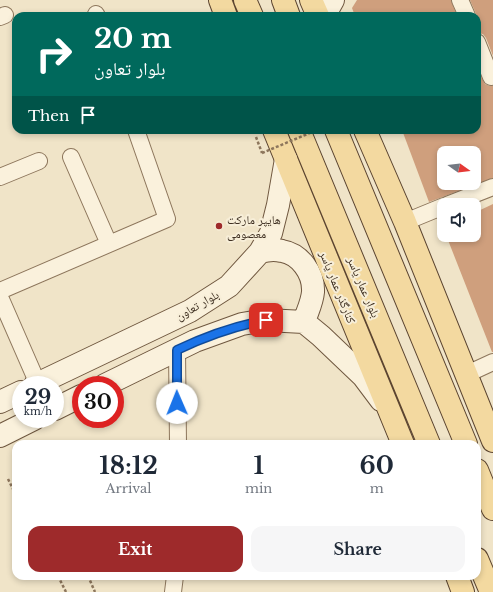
<!DOCTYPE html>
<meta charset="utf-8">
<style>
:root{--surface:#fff;--page:#f6f6f7;--text:#1f2937;--muted:#747a83;--accent:#9e2a2b}
body{margin:0;font-family:"Libre Baskerville","Noto Naskh Arabic",serif;background:var(--page);color:var(--text);height:100vh;display:flex;flex-direction:column;font-size:15px;white-space:nowrap}
*{box-sizing:border-box;margin:0}
p{font-size:13px;color:var(--muted)}
.icon{flex:none;width:22px;height:22px;fill:none;stroke:currentColor;stroke-width:2;stroke-linecap:round;stroke-linejoin:round}
.map{position:relative;flex:1;overflow:hidden}
.details{position:absolute;left:12px;top:440px;width:469px;height:140px;display:flex;flex-direction:column;background:var(--surface);border-radius:12px;box-shadow:0 2px 6px #0003}
.details>*{flex:none}
.banner{position:absolute;left:12px;top:12px;width:469px;height:122px;border-radius:12px;box-shadow:0 2px 6px #0003;background:#00695c;color:#fff;overflow:hidden}
.needle{width:26px;rotate:104deg}
.fabs{position:absolute;left:437px;top:146px;display:grid;gap:8px}
.fabs a{display:grid;place-items:center;width:44px;height:44px;border-radius:8px;background:var(--surface);box-shadow:0 2px 6px #0003;font-size:20px}
.speed{position:absolute;left:12px;top:376px;display:flex;gap:8px;font-size:20px;font-weight:700;text-align:center}
.speed>*{display:grid;place-content:center;width:52px;height:52px;border-radius:50%;background:var(--surface);box-shadow:0 2px 6px #0003;line-height:1}
.speed small{font-size:10px;font-weight:400}
.speed .limit{border:6px solid #d22;background:#fff;color:#111}
.pin{position:absolute;display:grid;place-items:center;width:34px;height:34px;color:#fff;margin:-17px;border-radius:8px;box-shadow:0 2px 6px #0006}
.me{position:absolute;width:44px;margin:-22px;rotate:359deg;stroke-linejoin:round;filter:drop-shadow(0 0 3px #0008)}
.turn{display:flex;align-items:center;gap:14px;height:84px;padding:0 16px;font-size:18px}
.turn .icon{width:52px;height:52px;stroke-width:2.5}
.turn b{display:block;font-size:28px;line-height:34px}
.then{display:flex;align-items:center;height:38px;padding:0 16px;background:#0003;gap:8px;font-size:15px}
.eta{display:flex;justify-content:space-evenly;align-items:center;height:68px;text-align:center}
.eta b{font-size:24px;font-weight:700;line-height:28px}
.cta{display:flex;gap:8px;margin-top:auto;padding:8px 16px}
.cta a{flex:1;height:46px;border-radius:12px;background:var(--accent);color:#fff;font-size:16px;font-weight:700;line-height:46px;text-align:center}
.cta a+a{background:var(--page);color:var(--text)}
.map>svg:first-child{display:block}
.building{fill:#cf9f7d;fill-rule:evenodd}
.lines{fill:none;stroke-linecap:round;stroke-linejoin:round}
.minor-casing{stroke:#8d765c;stroke-width:18}
.secondary-casing{stroke:#6f573f;stroke-width:24}
.primary-casing{stroke:#5b4430;stroke-width:24}
.path{stroke:#8d765c;stroke-width:2.5;stroke-dasharray:3 2;stroke-linecap:butt}
.minor{stroke:#faf1dc;stroke-width:16}
.secondary{stroke:#faf1dc;stroke-width:22}
.primary{stroke:#f3d9a0;stroke-width:22}
.path-bridge{stroke:#8d765c;stroke-width:2.5;stroke-dasharray:3 2;stroke-linecap:butt}
.route-casing{stroke:#114b97;stroke-width:10}
.route{stroke:#1a73e8;stroke-width:7}
.poi-dot{fill:#9e2a2b;stroke:#f7eed8;stroke-width:1.5}
.labels{text-anchor:middle;dominant-baseline:central;stroke-width:4;stroke-linejoin:round;paint-order:stroke}
.poi-label{font-size:12px;fill:#3d2e20;stroke:#f7eed8;text-anchor:start}
.street-label{font-size:12px;fill:#3d2e20;stroke:#f7eed8}
</style>
<div class="map">
<svg width="493" height="592" viewBox="0 0 493 592">
<rect width="100%" height="100%" fill="#f0e4c8"/>
<path class="building" d="M 357,0 L 451,0 L 457,16 L 355,16 L 352,8 Z
M 470,0 L 493,0 L 493,56 L 486,38 L 483,34 L 477,33 L 477,16 Z
M 477,68 L 485,84 L 489,86 L 493,86 L 493,178 L 429,202 L 402,130 L 477,130 ZM 444,153 L 474,153 L 474,183 L 444,183 Z
M 493,204 L 493,352 L 492,352 L 446,235 L 474,235 L 474,213 Z"/>
<g class="lines">
<defs>
<path id="minor" d="M 460,0 L 467,16
M 96,14 L 97,16
M 0,17 L 5,15
M 477,42 L 491,77
M 71,157 L 109,244
M 0,177 L 39,161
M 447,205 L 493,187
M 405,222 L 444,206
M 0,291 L 167,219 L 136,130
M 0,297 L 38,384
M 177,350 L 178,444
M 467,374 L 493,362
M 173,592 L 175,576"/>
<path id="secondary" d="M 324,16 L 333,0
M 260,252 C 267,250 274,249 282,251 C 300,254 314,273 313,292 C 312,303 307,312 304,322
M 35,385 L 190,311 L 229,286 L 260,252 L 271,233 L 278,205 L 286,159
M 105,385 L 195,341 L 242,324 L 266,320 L 304,322 L 321,336 L 363,376 L 381,400
M 0,402 L 21,392
M 55,409 L 81,396
M 0,436 L 34,419"/>
<path id="primary" d="M 220,0 L 226,16
M 245,0 L 252,16
M 283,0 L 289,16
M 311,0 L 318,16
M 274,130 L 403,444
M 299,130 L 429,444
M 336,130 L 466,444
M 365,130 L 405,222 L 493,441
M 477,470 L 493,509
M 477,559 L 491,592
M 457,576 L 463,592"/>
</defs>
<use href="#minor" class="minor-casing"/>
<use href="#secondary" class="secondary-casing"/>
<use href="#primary" class="primary-casing"/>
<path class="path" d="M 256,137 L 262,153
M 8,479 L 16,495
M 58,576 L 66,592
M 88,576 L 95,592"/>
<use href="#minor" class="minor"/>
<use href="#secondary" class="secondary"/>
<use href="#primary" class="primary"/>
<path class="path-bridge" d="M 262,153 L 317,130"/>
</g>
<g class="lines">
<defs>
<path id="route" d="M 177,403 L 177,350 C 206,336 235,326 266,320"/>
</defs>
<use href="#route" class="route-casing"/>
<use href="#route" class="route"/>
</g>
<circle class="poi-dot" cx="219" cy="226" r="4"/>
<g class="labels">
<g class="poi-label">
<text x="227" y="219">هایپر مارکت<tspan x="227" dy="14">معصومی</tspan></text>
</g>
<g class="street-label">
<text transform="translate(338 287) rotate(68)">کنارگذر عمار یاسر</text>
<text transform="translate(364 287) rotate(67)">بلوار عمار یاسر</text>
<text transform="translate(197 305) rotate(-30)">بلوار تعاون</text>
</g>
</g>
</svg>
<div class="fabs">
<a><svg class="needle" viewBox="-14 -14 28 28"><path d="M0-13l5 13h-10z" fill="#e53935"/><path d="M0 13l5-13h-10z" fill="#747a83"/></svg></a>
<a><svg class="icon" aria-label="sound" viewBox="0 0 24 24"><path d="M4 9h4l5-4v14l-5-4H4zM17 9q2 3 0 6"/></svg></a>
</div>
<div class="speed"><div>29<small>km/h</small></div><div class="limit">30</div></div>
<div class="pin" style="left:266px;top:320px;background:#d93025"><svg class="icon" aria-label="arrive" viewBox="0 0 24 24"><path d="M6 21V4h12l-3 4 3 4H6"/></svg></div>
<svg class="me" style="left:177px;top:403px" viewBox="-20 -20 40 40"><circle r="19" fill="#fff"/><path d="M0-13L10 11 0 6-10 11z" fill="#1a73e8"/></svg>
<div class="banner">
<div class="turn"><svg class="icon" aria-label="right" viewBox="0 0 24 24"><path d="M7 20v-9h11M14 6l5 5-5 5"/></svg><div><b>20 m</b>بلوار تعاون</div></div>
<div class="then">Then<svg class="icon" aria-label="arrive" viewBox="0 0 24 24"><path d="M6 21V4h12l-3 4 3 4H6"/></svg></div>
</div>
<section class="details">
<div class="eta">
<div><b>18:12</b><p>Arrival</p></div>
<div><b>1</b><p>min</p></div>
<div><b>60</b><p>m</p></div>
</div>
<div class="cta"><a>Exit</a><a>Share</a></div>
</section>
</div>
